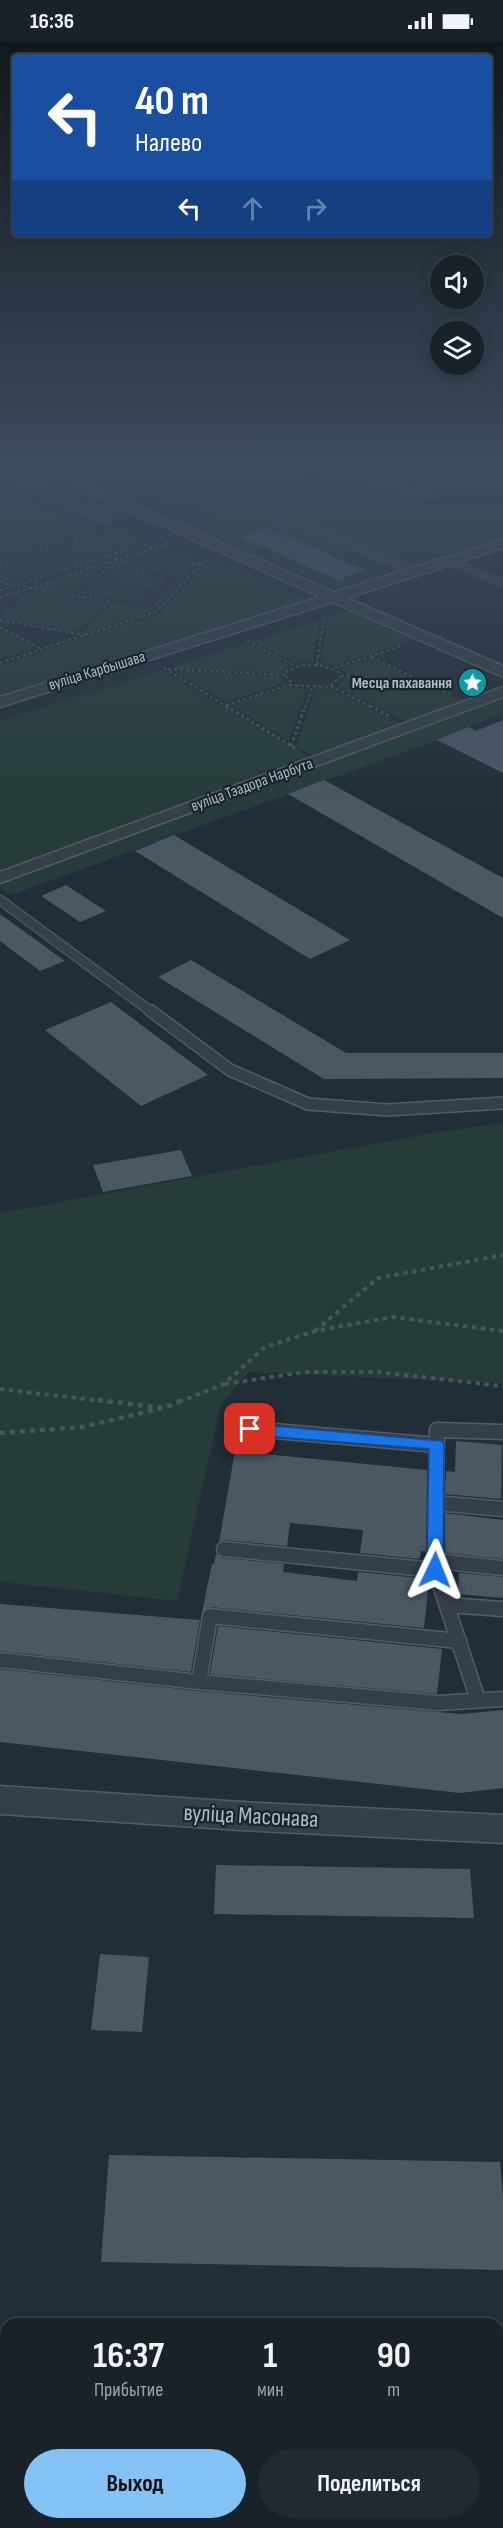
<!DOCTYPE html>
<html lang="ru">
<meta charset="utf-8">
<style>
:root{--surface:#192229;--page:#222a31;--text:#f1f3f6;--muted:#9fa4a8;--line:#373f46;--accent:#84c1f4}
body{margin:0;font-family:"Sofia Sans Condensed",sans-serif;background:var(--page);color:var(--text);height:100vh;display:flex;flex-direction:column;font-size:22px;white-space:nowrap}
*{box-sizing:border-box;margin:0}
p{font-size:20px;color:var(--muted)}
.icon{flex:none;width:33px;height:33px;fill:none;stroke:currentColor;stroke-width:2;stroke-linecap:round;stroke-linejoin:round}
.map{position:relative;flex:1;overflow:hidden}
.drawer{position:absolute;left:0px;top:2276px;width:504px;height:212px;display:flex;flex-direction:column;background:var(--surface);border-radius:18px 18px 0 0;box-shadow:0 3px 15px #0003,0 0 0 2px var(--line)}
.drawer>*{flex:none}
.hud{position:absolute;left:12px;top:12px;width:480px;height:183px;border-radius:6px;box-shadow:0 3px 15px #0003,0 0 0 2px var(--line);background:#1a4fa0;color:#fff;overflow:hidden}
.fabs{position:absolute;left:430px;top:213px;display:grid;gap:12px}
.fabs a{display:grid;place-items:center;width:54px;height:54px;border-radius:50%;background:var(--surface);box-shadow:0 3px 15px #0003,0 0 0 2px var(--line);font-size:30px}
.pin{position:absolute;display:grid;place-items:center;width:51px;height:51px;color:#fff;margin:-26px;border-radius:12px;box-shadow:0 3px 9px #0006}
.me{position:absolute;width:66px;margin:-33px;rotate:2deg;stroke-linejoin:round;filter:drop-shadow(0 0 4px #0008)}
.turn{display:flex;align-items:center;gap:21px;height:126px;padding:0 24px;font-size:27px}
.turn .icon{width:78px;height:78px;stroke-width:2.5}
.turn b{display:block;font-size:42px;line-height:51px}
.lanes{display:flex;align-items:center;height:57px;padding:0 24px;background:#0003;justify-content:center;gap:30px;direction:ltr}
.lanes .off{opacity:.35}
.eta{display:flex;justify-content:space-evenly;align-items:center;height:102px;text-align:center}
.eta b{font-size:36px;font-weight:700;line-height:42px}
.primary-button{display:flex;gap:12px;margin-top:auto;padding:12px 24px}
.primary-button a{flex:1;height:69px;border-radius:36px;background:var(--accent);color:#111;font-size:24px;font-weight:700;line-height:69px;text-align:center}
.primary-button a+a{background:var(--page);color:var(--text)}
.status{display:flex;justify-content:space-between;align-items:center;height:42px;padding:0 30px;background:var(--surface);direction:ltr}
.status svg{height:16px;fill:currentColor}
.map>svg:first-child{display:block}
.green{fill:#263c39}
.building{fill:#495863}
.lines{fill:none;stroke-linecap:round;stroke-linejoin:round}
.lane-far3-casing{stroke:#525d65;stroke-width:8}
.lane-far2-casing{stroke:#525d65;stroke-width:11}
.lane-far1-casing{stroke:#525d65;stroke-width:14}
.lane-casing{stroke:#525d65;stroke-width:17}
.street-casing{stroke:#525d65;stroke-width:3}
.path-far3{stroke:#445858;stroke-width:2;stroke-dasharray:3 3;stroke-linecap:butt}
.path-far2{stroke:#445858;stroke-width:3;stroke-dasharray:3 3;stroke-linecap:butt}
.path-far1{stroke:#445858;stroke-width:4;stroke-dasharray:4.5 4.5;stroke-linecap:butt}
.path{stroke:#445858;stroke-width:4.5;stroke-dasharray:5 5;stroke-linecap:butt}
.lane-far3{stroke:#343f47;stroke-width:7}
.lane-far2{stroke:#343f47;stroke-width:9}
.lane-far1{stroke:#343f47;stroke-width:11}
.lane{stroke:#343f47;stroke-width:14}
.street{fill:#343f47;fill-rule:evenodd}
.route{fill:#1a73e8;stroke:#114b97;stroke-width:1.5}
.labels{text-anchor:middle;dominant-baseline:central;stroke-width:4.5;stroke-linejoin:round;paint-order:stroke}
.far-street-label{font-size:16px;fill:#afbac4;stroke:#1a242c}
.far-poi-label{font-size:16px;font-weight:bold;fill:#afbac4;stroke:#1a242c;text-anchor:end}
.near-street-label{font-size:24px;fill:#afbac4;stroke:#1a242c}
</style>
<div class="status"><b>16:36</b><svg viewBox="0 0 49 12"><path d="M0 12V9h3v3zM5 12V6h3v6zM10 12V3h3v9zM15 12V0h3v12zM26 1h20v11H26zM47 4h2v5h-2z"/></svg></div>
<div class="map">
<svg width="503" height="2486" viewBox="0 0 503 2486">
<rect width="100%" height="100%" fill="#212e37"/>
<path class="green" d="M 91,425 L 234,425 L 349,450 L 423,461 L 503,464 L 503,500 L 340,549 L 187,483 L 181,475 L 195,482 L 217,474 L 196,465 L 189,467 Z
M 0,446 L 96,489 L 0,520 Z
M 118,487 L 145,499 L 87,518 L 61,505 Z
M 58,506 L 84,519 L 12,541 L 0,535 L 0,524 Z
M 159,510 L 198,516 L 187,528 L 147,522 Z
M 213,516 L 312,559 L 0,657 L 0,623 L 159,572 Z
M 117,519 L 188,529 L 198,523 L 151,569 L 85,591 L 80,591 L 114,560 L 150,566 L 182,535 L 107,522 Z
M 104,523 L 72,552 L 33,546 Z
M 116,528 L 164,536 L 151,547 L 103,539 Z
M 101,541 L 149,549 L 137,560 L 88,552 Z
M 30,549 L 107,562 L 76,589 L 0,576 Z
M 349,568 L 412,598 L 335,623 L 321,620 L 328,575 Z
M 319,578 L 313,620 L 295,621 L 253,599 Z
M 0,588 L 33,606 L 0,617 Z
M 247,601 L 290,624 L 280,631 L 170,626 Z
M 372,617 L 413,637 L 347,633 L 341,626 Z
M 161,628 L 313,717 L 0,829 L 0,679 Z
M 173,629 L 279,634 L 285,641 L 225,660 Z
M 347,636 L 420,640 L 463,660 L 406,680 L 337,644 Z
M 291,644 L 307,648 L 289,699 L 230,663 Z
M 331,646 L 401,682 L 314,715 L 296,705 L 315,648 Z
M 503,656 L 503,671 L 437,698 L 11,853 L 0,845 L 0,842 Z
M 503,1081 L 503,1341 L 249,1330 L 221,1362 L 177,1559 L 0,1540 L 0,1171 L 437,1090 Z"/>
<path class="building" d="M 401,448 L 438,451 L 439,457 L 397,454 Z
M 268,486 L 365,528 L 338,538 L 241,495 Z
M 503,678 L 503,731 L 437,698 L 468,685 L 476,689 Z
M 324,738 L 503,836 L 503,876 L 288,752 Z
M 174,793 L 350,898 L 310,917 L 135,809 Z
M 66,843 L 106,869 L 80,880 L 41,854 Z
M 0,872 L 65,919 L 40,929 L 0,899 Z
M 191,918 L 346,1011 L 503,1011 L 503,1036 L 324,1037 L 158,935 Z
M 111,960 L 208,1033 L 141,1064 L 45,988 Z
M 181,1108 L 192,1134 L 103,1150 L 93,1123 Z
M 456,1399 L 502,1403 L 501,1457 L 445,1452 L 446,1429 L 455,1430 Z
M 235,1409 L 427,1428 L 426,1510 L 421,1509 L 420,1517 L 360,1511 L 363,1488 L 290,1481 L 287,1504 L 225,1498 L 219,1500 Z
M 445,1471 L 503,1478 L 503,1517 L 445,1511 Z
M 216,1512 L 223,1516 L 284,1522 L 283,1530 L 357,1539 L 358,1530 L 419,1536 L 418,1545 L 428,1547 L 424,1586 L 211,1565 L 202,1570 L 212,1522 L 214,1522 Z
M 459,1531 L 503,1535 L 503,1556 L 458,1552 Z
M 0,1562 L 200,1578 L 191,1630 L 0,1609 Z
M 218,1584 L 442,1607 L 437,1652 L 210,1632 Z
M 0,1627 L 198,1649 L 461,1672 L 503,1668 L 503,1746 L 460,1751 L 0,1700 Z
M 216,1823 L 470,1827 L 474,1876 L 214,1872 Z
M 100,1912 L 149,1915 L 142,1990 L 91,1988 Z
M 109,2113 L 500,2120 L 503,2156 L 503,2228 L 101,2220 Z"/>
<g class="lines">
<defs>
<path id="lane-far3" d="M 0,432 L 108,480
M 28,445 L 63,436
M 258,467 L 223,469 L 214,467 L 212,460 L 234,458 L 247,462 L 415,529
M 89,472 L 122,463
M 449,519 L 503,541"/>
<path id="lane-far2" d="M 0,858 L 153,971"/>
<path id="lane-far1" d="M 151,969 L 230,1028 L 308,1062 L 387,1068 L 503,1061"/>
<path id="lane" d="M 250,1387 L 437,1403
M 436,1461 L 503,1467
M 224,1507 L 435,1528
M 435,1519 L 503,1526
M 447,1563 L 503,1567
M 0,1618 L 199,1640 L 438,1661 L 503,1657
M 199,1640 L 210,1574 L 459,1599
M 478,1658 L 435,1528 L 437,1388 L 503,1390"/>
<path id="street" d="M 32,425 L 49,425 L 334,550 L 503,498 L 503,506 L 347,556 L 503,624 L 503,635 L 333,560 L 0,665 L 0,655 L 320,555 Z
M 294,425 L 323,425 L 412,440 L 503,441 L 503,449 L 412,448 L 300,429 Z
M 503,645 L 503,655 L 0,841 L 0,830 Z
M 0,1744 L 241,1760 L 503,1773 L 503,1801 L 241,1788 L 0,1772 Z"/>
</defs>
<use href="#lane-far3" class="lane-far3-casing"/>
<use href="#lane-far2" class="lane-far2-casing"/>
<use href="#lane-far1" class="lane-far1-casing"/>
<use href="#lane" class="lane-casing"/>
<use href="#street" class="street-casing"/>
<path class="path-far3" d="M 109,514 L 117,518 L 144,522 L 157,509 L 143,503
M 191,521 L 200,522
M 0,522 L 96,491
M 98,535 L 108,525 L 146,531
M 0,539 L 11,544
M 30,546 L 112,560
M 0,548 L 163,496
M 0,556 L 172,500
M 0,578 L 86,593
M 0,585 L 41,607
M 247,599 L 295,624
M 0,621 L 155,570 L 207,517
M 317,622 L 324,575
M 164,626 L 229,666
M 335,626 L 401,604
M 168,627 L 285,633
M 341,634 L 421,639 L 370,614
M 421,639 L 450,652
M 331,644 L 373,666
M 226,663 L 289,643 L 329,645 L 341,634 L 340,631 C 322,621 305,620 287,629 L 285,633 L 292,642
M 305,666 L 312,646"/>
<path class="path-far2" d="M 226,664 L 298,708
M 370,664 L 389,674
M 291,704 L 305,664"/>
<path class="path-far1" d="M 315,1289 L 378,1236 L 503,1213
M 225,1342 L 304,1330 L 377,1330 L 503,1344
M 0,1347 L 111,1360
M 179,1360 L 224,1342 L 265,1305 L 315,1289 L 393,1275 L 503,1289"/>
<path class="path" d="M 98,1358 L 164,1366 L 183,1358
M 0,1391 L 83,1385 L 162,1366"/>
<use href="#lane-far3" class="lane-far3"/>
<use href="#lane-far2" class="lane-far2"/>
<use href="#lane-far1" class="lane-far1"/>
<use href="#lane" class="lane"/>
<use href="#street" class="street"/>
</g>
<linearGradient id="sky" x2="0" y2="1"><stop stop-color="#12191e"/><stop offset="0.55" stop-color="#3d4c5e"/><stop offset="1" stop-color="#3d4c5e" stop-opacity="0"/></linearGradient>
<rect width="503" height="773" fill="url(#sky)"/>
<path class="route" d="M 250,1382 L 442,1399 L 444,1402 L 443,1528 L 440,1532 L 435,1534 L 429,1532 L 427,1528 L 429,1407 L 250,1393 L 245,1391 L 243,1387 L 245,1383 Z"/>
<defs>
<symbol id="sight-disc" viewBox="-11 -11 22 22"><circle r="9.5" fill="#0f9aa8" stroke="#1a242c"/><path d="M0-6L1.8-2.2L6-1.7L2.9 1.2L3.7 5.4L0 3.3L-3.7 5.4L-2.9 1.2L-6-1.7L-1.8-2.2Z" fill="#fff"/></symbol>
</defs>
<g fill-rule="evenodd">
<use href="#sight-disc" x="456" y="624" width="33" height="33"/>
</g>
<g class="labels">
<g class="far-street-label">
<text transform="translate(97 629) rotate(-17)">вуліца Карбышава</text>
<text transform="translate(252 743) rotate(-20)">вуліца Тэадора Нарбута</text>
</g>
<g class="far-poi-label">
<text x="452" y="641">Месца пахавання</text>
</g>
<g class="near-street-label">
<text transform="translate(251 1774) rotate(3)">вуліца Масонава</text>
</g>
</g>
</svg>
<div class="fabs">
<a><svg class="icon" aria-label="sound" viewBox="0 0 24 24"><path d="M4 9h4l5-4v14l-5-4H4zM17 9q2 3 0 6"/></svg></a>
<a><svg class="icon" aria-label="layers" viewBox="0 0 24 24"><path d="M12 4l9 5-9 5-9-5zM3 14l9 5 9-5"/></svg></a>
</div>
<div class="pin" style="left:250px;top:1387px;background:#d93025"><svg class="icon" aria-label="arrive" viewBox="0 0 24 24"><path d="M6 21V4h12l-3 4 3 4H6"/></svg></div>
<svg class="me" style="left:435px;top:1528px" viewBox="-20 -20 40 40"><path d="M0-17L14 15 0 8-14 15z" fill="#1a73e8" stroke="#fff" stroke-width="4"/></svg>
<div class="hud">
<div class="turn"><svg class="icon" aria-label="left" viewBox="0 0 24 24"><path d="M17 20v-9H6M10 6l-5 5 5 5"/></svg><div><b>40 m</b>Налево</div></div>
<div class="lanes"><svg class="icon" aria-label="left" viewBox="0 0 24 24"><path d="M17 20v-9H6M10 6l-5 5 5 5"/></svg><svg class="icon off" aria-label="ahead" viewBox="0 0 24 24"><path d="M12 20V5M6 11l6-6 6 6"/></svg><svg class="icon off" aria-label="right" viewBox="0 0 24 24"><path d="M7 20v-9h11M14 6l5 5-5 5"/></svg></div>
</div>
<section class="drawer">
<div class="eta">
<div><b>16:37</b><p>Прибытие</p></div>
<div><b>1</b><p>мин</p></div>
<div><b>90</b><p>m</p></div>
</div>
<div class="primary-button"><a>Выход</a><a>Поделиться</a></div>
</section>
</div>
